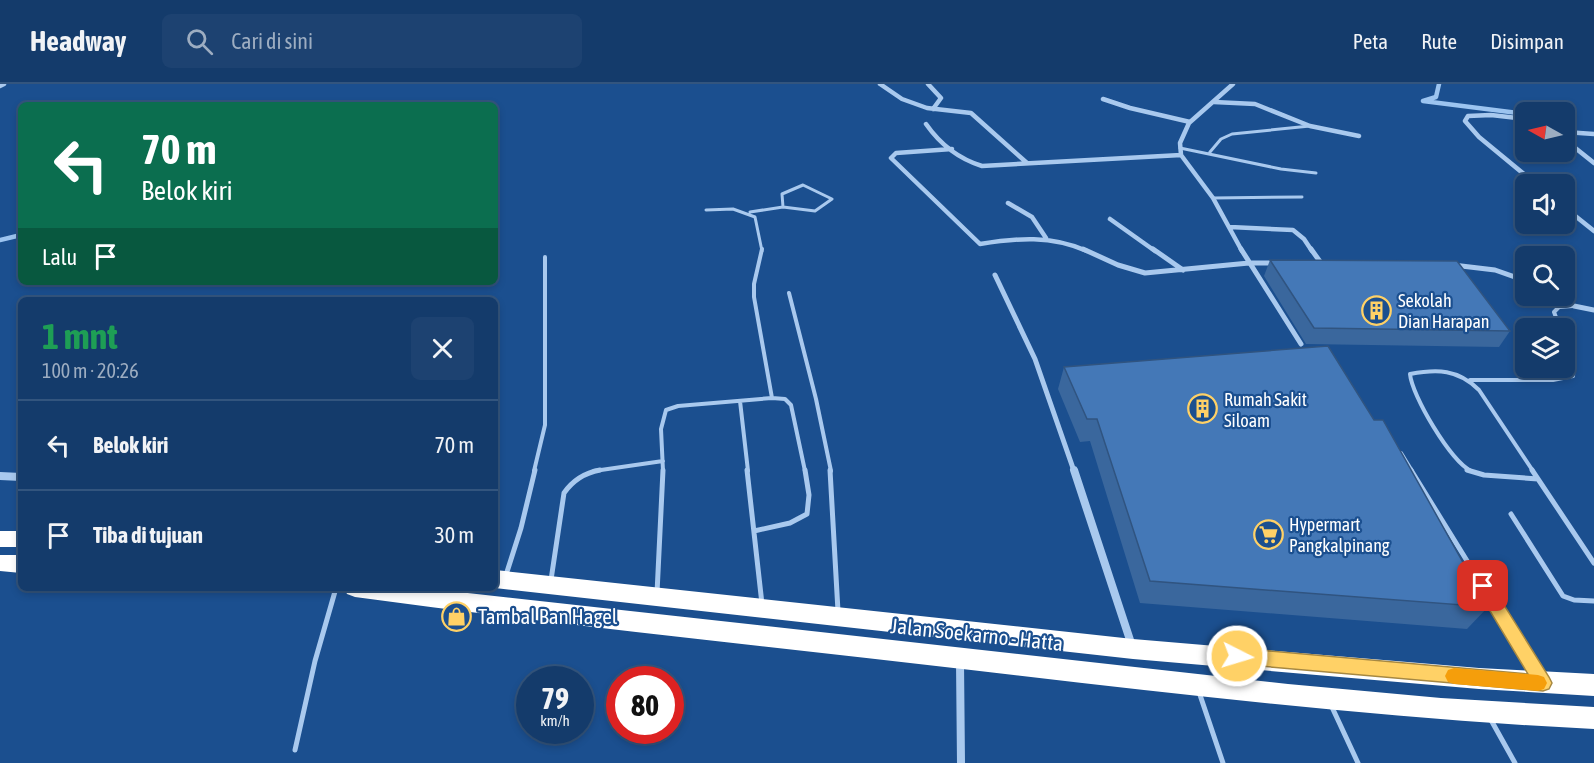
<!DOCTYPE html>
<html lang="id">
<meta charset="utf-8">
<style>
:root{--surface:#143b6b;--page:#1d4271;--text:#f1f3f6;--muted:#9dadc1;--line:#33557e}
body{margin:0;font-family:"Asap Condensed",sans-serif;background:var(--page);color:var(--text);height:100vh;display:flex;flex-direction:column;font-size:22px;white-space:nowrap}
*{box-sizing:border-box;margin:0}
p{font-size:20px;color:var(--muted)}
.icon{flex:none;width:33px;height:33px;fill:none;stroke:currentColor;stroke-width:2;stroke-linecap:round;stroke-linejoin:round}
.map{position:relative;flex:1;overflow:hidden}
.panel{position:absolute;left:18px;top:213px;width:480px;height:294px;display:flex;flex-direction:column;background:var(--surface);border-radius:9px;box-shadow:0 3px 9px #0003,0 0 0 2px var(--line)}
.panel>*{flex:none}
.guide{position:absolute;left:18px;top:18px;width:480px;height:183px;border-radius:9px;box-shadow:0 3px 9px #0003,0 0 0 2px var(--line);background:#0b6e4f;color:#fff;overflow:hidden}
.needle{width:39px;rotate:278deg}
.tools{position:absolute;left:1515px;top:18px;display:grid;gap:12px}
.tools a{display:grid;place-items:center;width:60px;height:60px;border-radius:9px;background:var(--surface);box-shadow:0 3px 9px #0003,0 0 0 2px var(--line);font-size:30px}
.speed{position:absolute;left:516px;top:582px;display:flex;gap:12px;font-size:30px;font-weight:700;text-align:center}
.speed>*{display:grid;place-content:center;width:78px;height:78px;border-radius:50%;background:var(--surface);box-shadow:0 3px 9px #0003,0 0 0 2px var(--line);line-height:1}
.speed small{font-size:15px;font-weight:400}
.speed .limit{border:9px solid #d22;background:#fff;color:#111}
.pin{position:absolute;display:grid;place-items:center;width:51px;height:51px;color:#fff;margin:-26px;border-radius:12px;box-shadow:0 3px 9px #0006}
.me{position:absolute;width:66px;margin:-33px;rotate:95deg;stroke-linejoin:round;filter:drop-shadow(0 0 4px #0008)}
.turn{display:flex;align-items:center;gap:21px;height:126px;padding:0 24px;font-size:27px}
.turn .icon{width:78px;height:78px;stroke-width:2.5}
.turn b{display:block;font-size:42px;line-height:51px}
.then{display:flex;align-items:center;height:57px;padding:0 24px;background:#0003;gap:12px;font-size:22px}
.round{display:grid;place-items:center;flex:none;width:63px;height:63px;border-radius:9px;background:var(--page)}
.summary{display:flex;align-items:center;justify-content:space-between;height:102px;padding:0 24px}
h1{font-size:36px;font-weight:700;line-height:45px;color:#1e9e55}
ul{padding:0;list-style:none}
li{display:flex;align-items:center;gap:18px;height:90px;padding:0 24px;border-top:2px solid var(--line)}
li div{flex:1}
li b{display:block;font-size:22px}
li em{font-style:normal}
header{display:flex;align-items:center;gap:36px;box-sizing:border-box;height:84px;padding:0 30px;background:var(--surface);border-bottom:2px solid var(--line)}
header strong{font-size:28px}
nav{display:flex;gap:33px;margin-inline-start:auto;font-size:21px}
.search{width:420px;height:54px;background:var(--page);display:flex;align-items:center;gap:15px;box-sizing:border-box;padding:0 21px;border-radius:9px;color:var(--muted);font-size:22px}
.map>svg:first-child{display:block}
.lines{fill:none;stroke-linecap:round;stroke-linejoin:round}
.stream{stroke:#9cc4f0;stroke-width:4.5}
.lane-far2{stroke:#a9c9ee;stroke-width:3}
.lane-far1{stroke:#a9c9ee;stroke-width:4}
.lane{stroke:#a9c9ee;stroke-width:5}
.street-far2{stroke:#a9c9ee;stroke-width:4.5}
.street-far1{stroke:#a9c9ee;stroke-width:5}
.street{stroke:#a9c9ee;stroke-width:8}
.highway{fill:#fff;fill-rule:evenodd}
.wall{fill:#3a679d}
.building{fill:#4478b7;stroke:#305480;stroke-width:1.5}
.route{fill:#ffd166;stroke:#a68842;stroke-width:1.5}
.slow{fill:#f59e0b}
.labels{text-anchor:middle;dominant-baseline:central;stroke-width:4.5;stroke-linejoin:round;paint-order:stroke}
.poi-label{font-size:18px;fill:#fff;stroke:#1b4f8f;text-anchor:start}
.near-poi-label{font-size:21px;fill:#fff;stroke:#1b4f8f;text-anchor:start}
.near-street-label{font-size:21px;fill:#fff;stroke:#1b4f8f}
</style>
<header>
<strong>Headway</strong>
<div class="search"><svg class="icon" aria-label="search" viewBox="0 0 24 24"><circle cx="10" cy="10" r="6"/><path d="M15 15l6 6"/></svg>Cari di sini</div>
<nav><a>Peta</a><a>Rute</a><a>Disimpan</a></nav>
</header>
<div class="map">
<svg width="1594" height="679" viewBox="0 0 1594 679">
<rect width="100%" height="100%" fill="#1b4f8f"/>
<g class="lines">
<path class="stream" d="M 1439,0 L 1436,13 L 1423,17 L 1526,30
M 0,156 L 21,151"/>
<path class="lane-far2" d="M 1180,64 L 1281,85 L 1316,89
M 1210,68 L 1221,55 L 1232,50 L 1310,42
M 803,101 L 832,115 L 815,127 L 783,123 L 782,110 Z
M 1213,114 L 1302,113
M 706,126 L 733,125 L 755,133 L 762,167
M 750,128 L 783,123"/>
<path class="lane-far1" d="M 762,165 L 754,200 L 754,213 L 772,314
M 789,209 L 816,315 L 831,387
M 1560,244 L 1554,228 L 1559,223 L 1573,222
M 1470,296 L 1553,296 L 1573,292 L 1574,277 L 1564,254
M 740,317 L 748,387
M 1401,369 L 1412,387
M 534,387 L 545,341 L 545,173
M 594,387 L 663,377
M 663,387 L 661,345 L 666,326 L 678,322 L 772,314 L 785,315 L 791,321 L 805,387
M 1471,387 C 1450,376 1412,312 1410,290 C 1437,285 1458,285 1479,306 L 1533,387"/>
<path class="lane" d="M 747,386 L 762,520
M 830,386 L 838,527
M 1411,386 L 1538,592
M 1467,386 L 1484,391 L 1538,395
M 1532,386 L 1594,479
M 1511,430 L 1563,512 L 1574,516 L 1594,517
M 754,447 L 790,439 L 807,430 L 809,411 L 805,386
M 506,491 L 521,444 L 535,386
M 551,496 L 564,409 C 573,396 584,389 600,386
M 657,509 L 663,386
M 1199,608 L 1223,679
M 1331,621 L 1358,679
M 1491,636 L 1515,679
M 295,666 L 315,577 L 336,504"/>
<path class="street-far2" d="M 880,0 L 902,15 L 927,24 L 971,29 L 1027,79
M 928,0 L 941,14 L 933,25
M 1233,0 L 1189,39 L 1180,59 L 1181,71 L 1213,114 L 1242,167
M 0,2 L 4,0
M 1103,15 L 1130,24 L 1190,38
M 1214,18 L 1255,20 L 1310,42 L 1359,52
M 1526,35 L 1491,31 L 1468,32 L 1465,37 L 1479,53 L 1536,100
M 926,40 C 940,60 959,75 982,82 L 1181,71
M 1565,48 L 1594,50
M 1564,55 L 1594,79
M 952,65 L 896,69 L 891,74 L 980,160 C 1017,154 1051,151 1087,167
M 1008,119 L 1032,133 L 1046,154
M 1564,123 L 1594,147
M 1110,135 L 1155,167
M 1230,143 L 1293,146 L 1304,155 L 1312,167"/>
<path class="street-far1" d="M 1083,165 L 1118,181 L 1145,189 L 1249,179 L 1275,179
M 1153,165 L 1183,186
M 1241,165 L 1301,260
M 1311,165 L 1321,179
M 1453,181 L 1495,186 L 1526,197
M 995,191 L 1035,275 L 1074,387
M 1552,212 L 1574,222 L 1594,226"/>
<path class="street" d="M 1074,386 L 1132,562
M 0,392 L 21,393
M 960,578 L 961,679"/>
<path class="highway" d="M 0,447 L 21,447 L 21,463 L 0,463 Z
M 0,471 L 21,471 L 21,489 L 0,487 Z
M 495,486 L 1133,555 L 1479,584 L 1594,590 L 1594,612 L 1479,605 L 1133,575 L 495,504 Z
M 344,504 L 423,504 L 1288,600 L 1441,614 L 1594,623 L 1594,645 C 1385,635 1178,610 971,586 C 765,562 560,541 355,513 L 347,510 Z"/>
</g>
<path class="wall" d="M 1270,176 L 1510,247 L 1499,263 L 1306,260 L 1264,192 Z
M 1064,283 L 1488,523 L 1467,545 L 1140,519 L 1090,357 L 1080,358 L 1058,305 Z"/>
<path class="building" d="M 1270,176 L 1457,177 L 1510,247 L 1314,244 Z
M 1328,262 L 1374,336 L 1383,336 L 1488,523 L 1150,497 L 1097,335 L 1087,335 L 1064,283 Z"/>
<path class="route" d="M 1483,495 L 1489,497 L 1549,593 L 1552,599 L 1549,605 L 1543,607 L 1237,580 L 1231,577 L 1228,572 L 1231,567 L 1237,564 L 1528,590 L 1475,502 L 1477,497 Z"/>
<path class="slow" d="M 1454,584 L 1538,591 L 1544,593 L 1547,599 L 1544,605 L 1538,607 L 1454,600 L 1448,598 L 1445,592 L 1448,586 Z"/>
<defs>
<symbol id="building-ring" viewBox="-11 -11 22 22"><circle r="9.5" fill="#1b4f8f" stroke="#ffd166" stroke-width="1.5"/><path d="M-4-6H4V6H1V3H-1V6H-4ZM-2.5-4.3h1.7v1.8h-1.7ZM.8-4.3h1.7v1.8H.8ZM-2.5-1h1.7V.8h-1.7ZM.8-1h1.7V.8H.8Z" fill="#ffd166"/></symbol>
<symbol id="supermarket-ring" viewBox="-11 -11 22 22"><circle r="9.5" fill="#1b4f8f" stroke="#ffd166" stroke-width="1.5"/><path d="M-6-5.5h2.5l.6 2H6L4.5 2H-2.5L-4.4-4H-6ZM-1.5 3.2a1.3 1.3 0 1 0 .1 0ZM3 3.2a1.3 1.3 0 1 0 .1 0Z" fill="#ffd166"/></symbol>
<symbol id="shop-ring" viewBox="-11 -11 22 22"><circle r="9.5" fill="#1b4f8f" stroke="#ffd166" stroke-width="1.5"/><path d="M-5-2.5h2.3a2.7 3.5 0 0 1 5.4 0H5L5.5 6h-11ZM-1.5-2.5h3a1.5 2.3 0 0 0-3 0Z" fill="#ffd166"/></symbol>
</defs>
<g fill-rule="evenodd">
<use href="#building-ring" x="1360" y="210" width="33" height="33"/>
<use href="#building-ring" x="1186" y="308" width="33" height="33"/>
<use href="#supermarket-ring" x="1252" y="434" width="33" height="33"/>
<use href="#shop-ring" x="440" y="516" width="33" height="33"/>
</g>
<g class="labels">
<g class="poi-label">
<text x="1398" y="216">Sekolah<tspan x="1398" dy="21">Dian Harapan</tspan></text>
<text x="1224" y="315">Rumah Sakit<tspan x="1224" dy="21">Siloam</tspan></text>
<text x="1289" y="440">Hypermart<tspan x="1289" dy="21">Pangkalpinang</tspan></text>
</g>
<g class="near-poi-label">
<text x="478" y="532">Tambal Ban Hagel</text>
</g>
<g class="near-street-label">
<text transform="translate(977 550) rotate(6)">Jalan Soekarno - Hatta</text>
</g>
</g>
</svg>
<div class="tools">
<a><svg class="needle" viewBox="-14 -14 28 28"><path d="M0-13l5 13h-10z" fill="#e53935"/><path d="M0 13l5-13h-10z" fill="#9dadc1"/></svg></a>
<a><svg class="icon" aria-label="sound" viewBox="0 0 24 24"><path d="M4 9h4l5-4v14l-5-4H4zM17 9q2 3 0 6"/></svg></a>
<a><svg class="icon" aria-label="search" viewBox="0 0 24 24"><circle cx="10" cy="10" r="6"/><path d="M15 15l6 6"/></svg></a>
<a><svg class="icon" aria-label="layers" viewBox="0 0 24 24"><path d="M12 4l9 5-9 5-9-5zM3 14l9 5 9-5"/></svg></a>
</div>
<div class="speed"><div>79<small>km/h</small></div><div class="limit">80</div></div>
<div class="pin" style="left:1483px;top:502px;background:#d93025"><svg class="icon" aria-label="arrive" viewBox="0 0 24 24"><path d="M6 21V4h12l-3 4 3 4H6"/></svg></div>
<svg class="me" style="left:1237px;top:572px" viewBox="-20 -20 40 40"><circle r="17" fill="#ffd166" stroke="#fff" stroke-width="3"/><path d="M0-11L8 9 0 5-8 9z" fill="#fff"/></svg>
<div class="guide">
<div class="turn"><svg class="icon" aria-label="left" viewBox="0 0 24 24"><path d="M17 20v-9H6M10 6l-5 5 5 5"/></svg><div><b>70 m</b>Belok kiri</div></div>
<div class="then">Lalu<svg class="icon" aria-label="arrive" viewBox="0 0 24 24"><path d="M6 21V4h12l-3 4 3 4H6"/></svg></div>
</div>
<section class="panel">
<div class="summary"><div><h1>1 mnt</h1><p>100 m · 20:26</p></div><a class="round"><svg class="icon" aria-label="close" viewBox="0 0 24 24"><path d="M6 6l12 12M18 6L6 18"/></svg></a></div>
<ul>
<li><svg class="icon" aria-label="left" viewBox="0 0 24 24"><path d="M17 20v-9H6M10 6l-5 5 5 5"/></svg><div><b>Belok kiri</b></div><em>70 m</em></li>
<li><svg class="icon" aria-label="arrive" viewBox="0 0 24 24"><path d="M6 21V4h12l-3 4 3 4H6"/></svg><div><b>Tiba di tujuan</b></div><em>30 m</em></li>
</ul>
</section>
</div>
